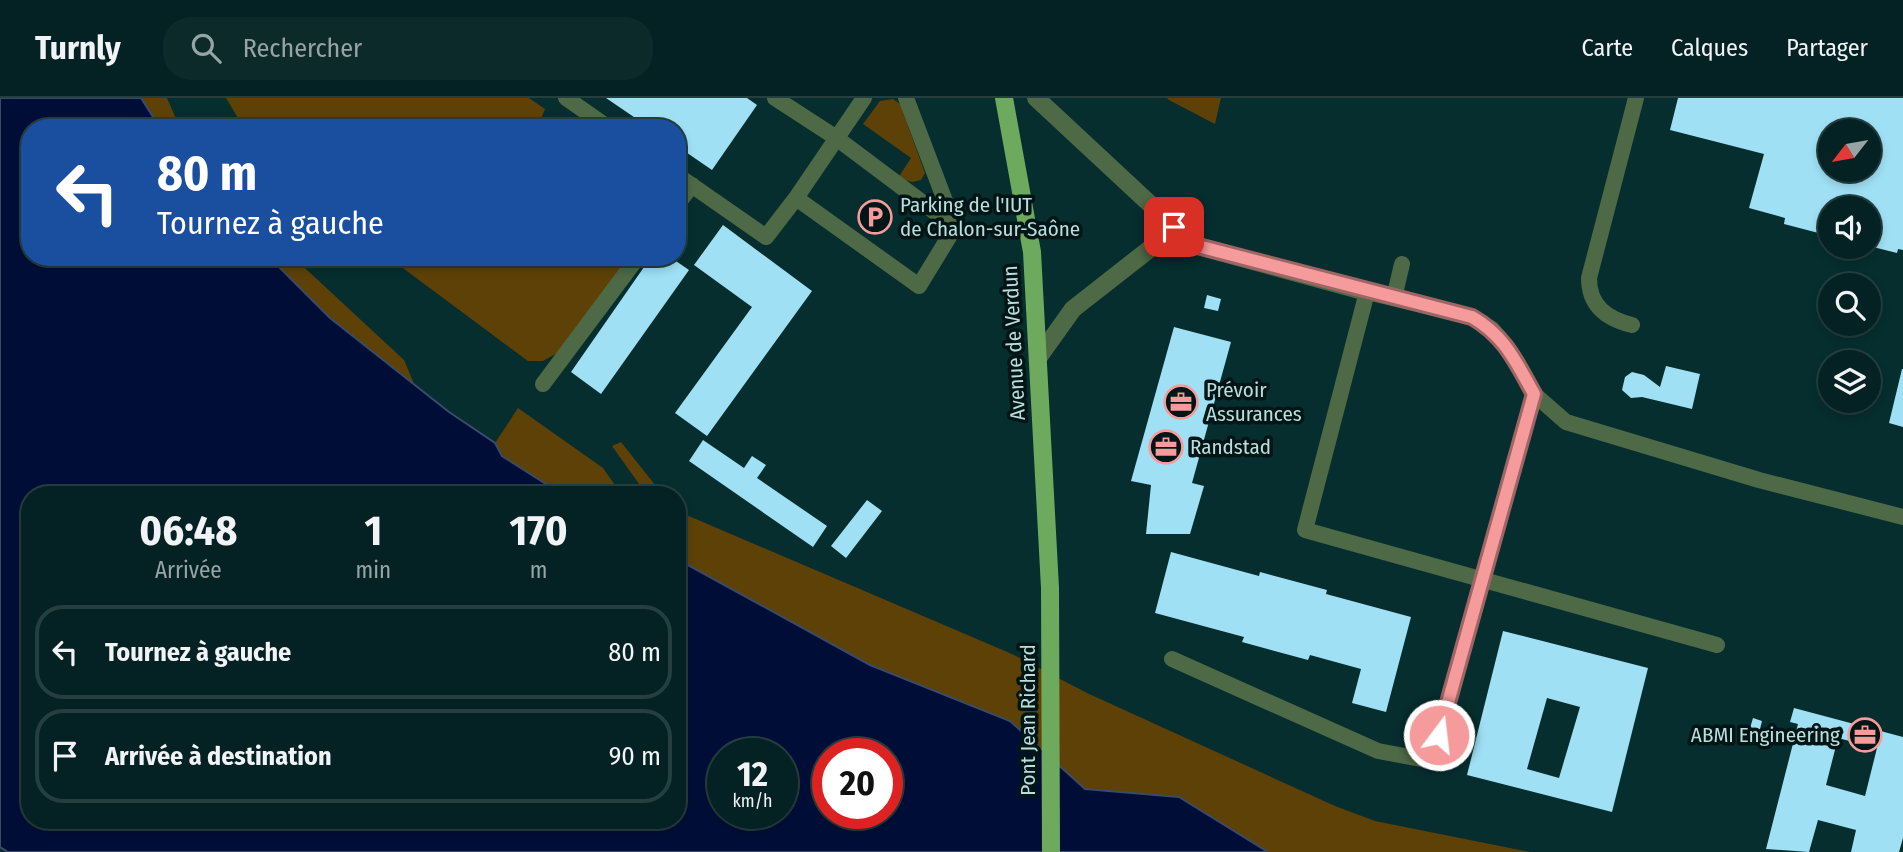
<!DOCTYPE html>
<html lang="fr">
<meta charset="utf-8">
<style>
:root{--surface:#042223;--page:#0d2a2b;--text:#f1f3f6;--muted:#97a4a6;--line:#253f41}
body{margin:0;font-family:"Fira Sans Condensed",sans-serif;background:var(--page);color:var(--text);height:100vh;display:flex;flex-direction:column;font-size:26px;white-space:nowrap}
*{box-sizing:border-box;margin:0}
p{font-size:23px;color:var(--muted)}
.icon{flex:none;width:38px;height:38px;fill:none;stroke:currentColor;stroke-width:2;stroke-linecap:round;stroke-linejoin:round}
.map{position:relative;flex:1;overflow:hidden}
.sheet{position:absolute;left:21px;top:388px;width:665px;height:343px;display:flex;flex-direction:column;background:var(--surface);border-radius:28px;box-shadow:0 4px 10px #0003,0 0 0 2px var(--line)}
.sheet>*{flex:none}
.guide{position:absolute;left:21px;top:21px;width:665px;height:147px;border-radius:28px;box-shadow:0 4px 10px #0003,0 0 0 2px var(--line);background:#1a4fa0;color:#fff;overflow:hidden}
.needle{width:46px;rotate:239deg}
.controls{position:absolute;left:1818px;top:21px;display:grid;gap:14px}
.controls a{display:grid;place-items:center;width:63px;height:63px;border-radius:50%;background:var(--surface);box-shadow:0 4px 10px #0003,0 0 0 2px var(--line);font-size:35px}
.speed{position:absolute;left:707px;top:640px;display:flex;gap:14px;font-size:35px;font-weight:700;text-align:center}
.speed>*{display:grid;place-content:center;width:91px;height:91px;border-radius:50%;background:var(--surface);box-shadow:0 4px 10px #0003,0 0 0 2px var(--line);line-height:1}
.speed small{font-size:18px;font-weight:400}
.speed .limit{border:10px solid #d22;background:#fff;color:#111}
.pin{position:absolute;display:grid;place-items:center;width:60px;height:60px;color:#fff;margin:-30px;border-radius:14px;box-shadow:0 4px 10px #0006}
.me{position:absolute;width:77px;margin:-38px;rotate:15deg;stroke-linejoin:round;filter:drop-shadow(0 0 5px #0008)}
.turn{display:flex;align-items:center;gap:24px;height:147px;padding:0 21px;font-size:32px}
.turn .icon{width:91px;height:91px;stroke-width:2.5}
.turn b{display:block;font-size:49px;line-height:60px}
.eta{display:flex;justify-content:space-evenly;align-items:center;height:119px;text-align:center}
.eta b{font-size:42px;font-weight:700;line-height:49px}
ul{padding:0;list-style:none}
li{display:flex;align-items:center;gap:21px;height:94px;margin:0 14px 10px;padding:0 7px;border:4px solid var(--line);border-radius:28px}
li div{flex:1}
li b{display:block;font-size:26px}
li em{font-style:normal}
header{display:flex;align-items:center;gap:42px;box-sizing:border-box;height:98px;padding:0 35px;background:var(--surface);border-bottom:2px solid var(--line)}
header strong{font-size:33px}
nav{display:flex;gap:38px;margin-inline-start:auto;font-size:24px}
.search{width:490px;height:63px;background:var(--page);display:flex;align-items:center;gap:18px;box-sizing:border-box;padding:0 24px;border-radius:28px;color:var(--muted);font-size:26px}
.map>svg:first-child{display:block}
.green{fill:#5e4106}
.water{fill:#000e37;stroke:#384c69;stroke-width:2;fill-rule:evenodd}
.building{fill:#9fe0f4;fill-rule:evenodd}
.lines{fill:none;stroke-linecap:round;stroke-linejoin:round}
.service{stroke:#4d6945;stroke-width:16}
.minor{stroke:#4d6945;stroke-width:18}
.primary{stroke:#6eaa5d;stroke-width:18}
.route-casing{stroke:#9f6565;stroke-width:18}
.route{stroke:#f59b9c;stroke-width:12}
.labels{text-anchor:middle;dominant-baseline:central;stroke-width:7;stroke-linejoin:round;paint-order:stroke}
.poi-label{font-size:21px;fill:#bbddde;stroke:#001516;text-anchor:start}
.street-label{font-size:21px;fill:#bbddde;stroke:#001516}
</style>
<header>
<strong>Turnly</strong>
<div class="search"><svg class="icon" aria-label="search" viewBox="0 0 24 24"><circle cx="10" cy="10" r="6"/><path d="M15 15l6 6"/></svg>Rechercher</div>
<nav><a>Carte</a><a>Calques</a><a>Partager</a></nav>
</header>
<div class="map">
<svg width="1903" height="754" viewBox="0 0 1903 754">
<rect width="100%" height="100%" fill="#062e2f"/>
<path class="green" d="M 141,0 L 167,0 L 180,30 L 160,30 Z
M 226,0 L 529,0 L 545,11 L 537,30 L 244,30 Z
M 1167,0 L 1221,0 L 1215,26 L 1169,2 Z
M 893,1 L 900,6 L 925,75 L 921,82 L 912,84 L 898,80 L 911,60 L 863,26 L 880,3 Z
M 269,159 L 293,159 L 404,262 L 415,288 L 330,220 Z
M 388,159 L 631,159 L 559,254 L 543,263 L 528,263 Z
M 518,310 L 603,370 L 622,397 L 563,397 L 502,358 L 495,345 Z
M 621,344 L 663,397 L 647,397 L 612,348 Z
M 677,413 L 1012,556 L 1087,595 L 1335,708 L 1375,723 L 1530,754 L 1267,754 L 1179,699 L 1085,691 L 1010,623 L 870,567 L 677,461 Z"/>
<path class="water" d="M 0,0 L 141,0 L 160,30 L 30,30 L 30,159 L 269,159 L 330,220 L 449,314 L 495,345 L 502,358 L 563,397 L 30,397 L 30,723 L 677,723 L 677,461 L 870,567 L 1010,623 L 1085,691 L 1179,699 L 1268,754 L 8,754 L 0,749 ZM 723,656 L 782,656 L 782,716 L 723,716 ZM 828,656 L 887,656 L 887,716 L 828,716 Z"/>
<path class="building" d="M 606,0 L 747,0 L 757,7 L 712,72 L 677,48 L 677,30 L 650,30 Z
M 1678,0 L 1903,0 L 1903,152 L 1898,151 L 1897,155 L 1869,148 L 1869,110 L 1830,110 L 1830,138 L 1784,126 L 1785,120 L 1749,110 L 1764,56 L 1670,32 ZM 1830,33 L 1869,33 L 1869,72 L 1830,72 Z
M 723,127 L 812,193 L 707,338 L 675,315 L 752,209 L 694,167 Z
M 651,159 L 670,159 L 689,172 L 601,296 L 571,274 Z
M 1207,197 L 1221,201 L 1218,213 L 1204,210 Z
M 1174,229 L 1231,244 L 1192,385 L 1204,388 L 1190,436 L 1146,436 L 1151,387 L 1131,383 Z
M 1666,268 L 1700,276 L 1692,311 L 1642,299 L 1631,300 L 1622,292 L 1625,279 L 1632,274 L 1644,277 L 1660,289 Z
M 1902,271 L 1903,271 L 1903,329 L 1889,325 Z
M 703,342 L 744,370 L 752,358 L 766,367 L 757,380 L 827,428 L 813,449 L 689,363 Z
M 867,402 L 882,413 L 846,460 L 831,448 Z
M 1171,454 L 1259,478 L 1260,474 L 1327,492 L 1326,496 L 1411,519 L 1386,614 L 1352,605 L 1361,571 L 1310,557 L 1308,562 L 1242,544 L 1244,539 L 1155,515 Z
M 1503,533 L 1648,570 L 1612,714 L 1467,677 ZM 1547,600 L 1580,609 L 1559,680 L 1527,671 Z
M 1794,610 L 1903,639 L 1903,740 L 1899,754 L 1851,754 L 1856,732 L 1818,722 L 1809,754 L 1766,751 L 1798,626 L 1790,624 ZM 1838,640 L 1877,650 L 1865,698 L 1826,687 Z
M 1753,620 L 1762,623 L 1758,639 L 1748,637 Z"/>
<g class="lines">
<path class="service" d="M 566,0 L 609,30
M 906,0 L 955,129
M 677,77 L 766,139 L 796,100 L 919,188 L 955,129 L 835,39 L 775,0
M 796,100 L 864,0
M 677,107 L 692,87
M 1394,200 L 1402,166
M 1632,227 C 1607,221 1589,208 1589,180 L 1636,0
M 543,286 L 638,159
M 1717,547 L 1305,432 L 1367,194 L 1472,219 L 1492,231 L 1507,249 L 1534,296 L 1566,324 L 1759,382 L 1903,419
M 1172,561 L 1378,653 L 1432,663 L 1534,296"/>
<path class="minor" d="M 1036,0 L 1194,147
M 1038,260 L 1073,211 L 1156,146 L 1194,147 L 1367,194"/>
<path class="primary" d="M 1004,0 L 1032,154 L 1050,490 L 1051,754"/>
</g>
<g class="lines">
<defs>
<path id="route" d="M 1174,129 L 1194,147 L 1472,219 C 1505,238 1516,264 1534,296 L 1439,637"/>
</defs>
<use href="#route" class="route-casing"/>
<use href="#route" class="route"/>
</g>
<defs>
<symbol id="parking-ring" viewBox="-11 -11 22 22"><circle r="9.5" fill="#001516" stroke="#f59b9c" stroke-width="1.5"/><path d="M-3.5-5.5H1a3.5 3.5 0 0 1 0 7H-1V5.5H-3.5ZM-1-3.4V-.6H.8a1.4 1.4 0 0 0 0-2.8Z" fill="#f59b9c"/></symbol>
<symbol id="office-ring" viewBox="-11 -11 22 22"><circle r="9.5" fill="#001516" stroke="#f59b9c" stroke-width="1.5"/><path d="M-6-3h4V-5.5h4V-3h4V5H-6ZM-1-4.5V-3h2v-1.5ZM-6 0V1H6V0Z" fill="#f59b9c"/></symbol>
</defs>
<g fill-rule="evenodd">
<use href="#parking-ring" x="856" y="100" width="38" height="38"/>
<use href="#office-ring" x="1162" y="285" width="38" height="38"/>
<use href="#office-ring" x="1147" y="330" width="38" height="38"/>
<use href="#office-ring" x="1846" y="618" width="38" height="38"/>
</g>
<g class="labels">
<g class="poi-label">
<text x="900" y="107">Parking de l'IUT<tspan x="900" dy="24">de Chalon-sur-Saône</tspan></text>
<text x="1206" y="292">Prévoir<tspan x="1206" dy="24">Assurances</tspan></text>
<text x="1190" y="349">Randstad</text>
<text x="1840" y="637" text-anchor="end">ABMI Engineering</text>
</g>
<g class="street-label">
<text transform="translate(1014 245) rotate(-93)">Avenue de Verdun</text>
<text transform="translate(1028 622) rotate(-90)">Pont Jean Richard</text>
</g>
</g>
</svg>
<div class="controls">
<a><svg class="needle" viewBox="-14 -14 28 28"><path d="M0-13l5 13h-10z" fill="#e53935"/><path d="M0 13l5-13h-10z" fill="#97a4a6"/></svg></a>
<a><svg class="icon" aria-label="sound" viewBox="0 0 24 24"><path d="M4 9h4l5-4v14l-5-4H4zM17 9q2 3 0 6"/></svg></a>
<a><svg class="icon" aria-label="search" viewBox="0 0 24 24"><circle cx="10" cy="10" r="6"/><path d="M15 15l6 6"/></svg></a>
<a><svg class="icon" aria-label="layers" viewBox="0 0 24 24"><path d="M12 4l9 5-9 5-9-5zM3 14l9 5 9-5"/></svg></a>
</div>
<div class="speed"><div>12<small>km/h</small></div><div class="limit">20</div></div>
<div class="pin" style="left:1174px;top:129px;background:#d93025"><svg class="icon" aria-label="arrive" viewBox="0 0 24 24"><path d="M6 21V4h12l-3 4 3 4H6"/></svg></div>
<svg class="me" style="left:1439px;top:637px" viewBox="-20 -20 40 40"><circle r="17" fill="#f59b9c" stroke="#fff" stroke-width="3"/><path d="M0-11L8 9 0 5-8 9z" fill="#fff"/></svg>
<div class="guide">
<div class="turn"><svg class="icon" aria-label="left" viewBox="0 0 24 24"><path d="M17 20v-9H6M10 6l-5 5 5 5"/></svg><div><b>80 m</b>Tournez à gauche</div></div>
</div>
<section class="sheet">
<div class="eta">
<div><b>06:48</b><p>Arrivée</p></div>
<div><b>1</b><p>min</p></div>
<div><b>170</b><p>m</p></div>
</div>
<ul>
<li><svg class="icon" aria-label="left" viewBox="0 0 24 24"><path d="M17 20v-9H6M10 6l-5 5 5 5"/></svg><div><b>Tournez à gauche</b></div><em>80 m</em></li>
<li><svg class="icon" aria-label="arrive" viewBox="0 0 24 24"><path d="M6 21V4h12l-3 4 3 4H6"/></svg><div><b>Arrivée à destination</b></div><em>90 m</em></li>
</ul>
</section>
</div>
